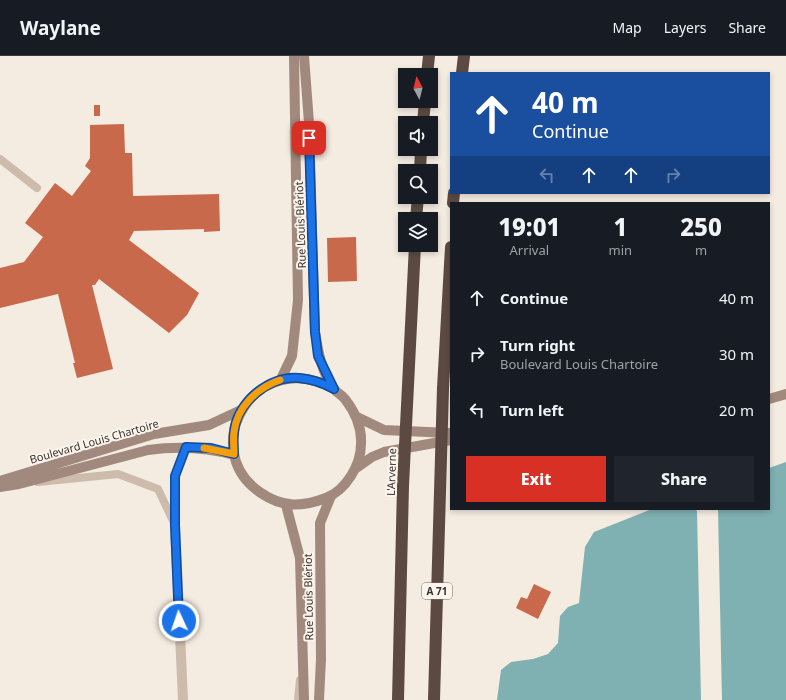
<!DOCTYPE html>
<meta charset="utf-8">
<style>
:root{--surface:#171b24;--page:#20242c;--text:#f1f3f6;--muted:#9ea1a6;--line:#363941;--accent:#d93025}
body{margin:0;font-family:"Noto Sans",sans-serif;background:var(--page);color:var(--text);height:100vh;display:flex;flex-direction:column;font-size:15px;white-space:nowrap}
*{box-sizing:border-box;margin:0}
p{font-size:13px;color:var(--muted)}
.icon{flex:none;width:22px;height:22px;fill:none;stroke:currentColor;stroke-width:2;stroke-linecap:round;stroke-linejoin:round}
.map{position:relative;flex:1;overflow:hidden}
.drawer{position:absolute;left:450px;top:146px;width:320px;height:308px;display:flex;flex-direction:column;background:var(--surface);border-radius:0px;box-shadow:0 2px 6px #0003}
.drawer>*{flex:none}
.top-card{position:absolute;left:450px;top:16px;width:320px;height:122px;border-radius:0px;box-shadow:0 2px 6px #0003;background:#1a4fa0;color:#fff;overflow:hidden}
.needle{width:26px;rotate:353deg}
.controls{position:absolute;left:398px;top:12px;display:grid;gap:8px}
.controls a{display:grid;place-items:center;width:40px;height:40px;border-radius:0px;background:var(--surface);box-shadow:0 2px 6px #0003;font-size:20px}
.pin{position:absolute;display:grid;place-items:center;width:34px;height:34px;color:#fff;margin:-17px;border-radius:8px;box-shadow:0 2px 6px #0006}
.me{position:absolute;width:44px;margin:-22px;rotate:357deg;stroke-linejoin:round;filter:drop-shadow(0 0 3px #0008)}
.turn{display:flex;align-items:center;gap:14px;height:84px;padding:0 16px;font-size:18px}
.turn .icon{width:52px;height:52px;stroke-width:2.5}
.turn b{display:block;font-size:28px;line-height:34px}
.lanes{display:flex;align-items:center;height:38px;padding:0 16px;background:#0003;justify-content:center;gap:20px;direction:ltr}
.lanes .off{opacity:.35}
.eta{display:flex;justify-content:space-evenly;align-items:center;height:68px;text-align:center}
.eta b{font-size:24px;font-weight:800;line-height:28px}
.action{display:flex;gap:8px;margin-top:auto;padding:8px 16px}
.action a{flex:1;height:46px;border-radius:0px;background:var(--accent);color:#fff;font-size:16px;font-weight:800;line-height:46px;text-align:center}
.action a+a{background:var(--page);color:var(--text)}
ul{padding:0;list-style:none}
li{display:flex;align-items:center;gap:12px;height:56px;padding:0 16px}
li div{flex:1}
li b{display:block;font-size:15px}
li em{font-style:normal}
header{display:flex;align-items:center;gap:24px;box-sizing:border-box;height:56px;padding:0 20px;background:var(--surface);border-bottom:1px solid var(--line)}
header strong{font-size:19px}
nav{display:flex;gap:22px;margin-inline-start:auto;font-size:14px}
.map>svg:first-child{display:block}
.water{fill:#7fb0b2}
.building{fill:#c8694b}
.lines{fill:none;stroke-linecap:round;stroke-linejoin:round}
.lane{stroke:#cdbbac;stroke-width:8}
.street{stroke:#cdbbac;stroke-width:10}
.secondary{stroke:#a18a7d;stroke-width:10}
.highway{stroke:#5c4a42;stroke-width:12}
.route-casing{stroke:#114b97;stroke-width:10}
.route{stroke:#1a73e8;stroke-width:7}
.slow{stroke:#f59e0b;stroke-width:7}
.labels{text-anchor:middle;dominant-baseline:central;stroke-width:4;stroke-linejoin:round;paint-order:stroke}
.shield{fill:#fbf5ee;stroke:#756b66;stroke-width:1}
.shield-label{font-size:10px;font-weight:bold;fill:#3b302b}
.street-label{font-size:11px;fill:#3b302b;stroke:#fbf5ee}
</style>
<header>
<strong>Waylane</strong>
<nav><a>Map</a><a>Layers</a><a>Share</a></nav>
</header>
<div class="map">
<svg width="786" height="644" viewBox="0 0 786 644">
<rect width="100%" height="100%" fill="#f4ebe1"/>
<path class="water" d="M 786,406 L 786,644 L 722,644 L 718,453 L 769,453 L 769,412 Z
M 652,453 L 695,453 L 697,455 L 701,644 L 497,644 L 501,614 L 511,606 L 533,603 L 548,598 L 558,587 L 560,560 L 568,551 L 579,547 L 585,491 L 594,476 Z"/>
<path class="building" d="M 94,49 L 100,49 L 100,60 L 94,60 Z
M 124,68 L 125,97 L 132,97 L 133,140 L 219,138 L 220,175 L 204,176 L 204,173 L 134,175 L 129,184 L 199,237 L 187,259 L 169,277 L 99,223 L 95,229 L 92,229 L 113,313 L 77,322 L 73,307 L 75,307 L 58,238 L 0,252 L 0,212 L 24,206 L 43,181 L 25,167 L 55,127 L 72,140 L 91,115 L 85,110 L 90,102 L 90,69 Z
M 356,181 L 357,225 L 328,226 L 327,182 Z
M 534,528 L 551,536 L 538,563 L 516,552 L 521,541 L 527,543 Z"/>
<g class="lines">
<path class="lane" d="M 0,103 L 37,132
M 38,426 L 118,418 L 158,433 L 175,469 L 175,420 L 186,391
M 298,644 L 300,624"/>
<path class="street" d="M 175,469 L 183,644"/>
<path class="secondary" d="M 304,0 L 309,67 L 315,276 C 318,295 322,318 334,333 C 337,337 342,339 345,343 C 355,356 362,372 361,388 C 361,409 346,434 326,442 C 302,451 283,452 261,437 C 195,393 256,289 334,333
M 281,323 L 292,300 L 298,244 L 294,0
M 769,343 L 786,338
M 357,361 L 384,374 L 449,377
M 355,413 L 372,401 L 384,396 L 451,384
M 0,425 L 154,378 L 209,369 L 241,354
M 0,431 L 19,428 L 148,394 C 178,390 205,391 234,399
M 286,449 L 300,502 L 304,644
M 319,644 L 321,603 L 320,467 L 331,440"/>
<path class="highway" d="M 462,17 L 464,0
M 427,19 L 429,0
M 423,67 L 425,45
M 420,115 L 421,93
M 453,147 L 454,137
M 416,163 L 418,141
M 398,644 L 403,430 L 415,189
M 434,644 L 443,332 L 451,191"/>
</g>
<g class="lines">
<defs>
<path id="route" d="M 179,565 L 175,469 L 175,420 L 186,391 L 211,392 L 234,398 C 234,391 233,384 234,377 C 236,347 269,319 299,322 C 311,323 323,327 334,333 L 318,300 L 315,276 L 309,82"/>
</defs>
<use href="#route" class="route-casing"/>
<use href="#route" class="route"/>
<path class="slow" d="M 204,392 L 234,398 C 234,391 233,383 234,376 C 237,351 257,332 280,324"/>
</g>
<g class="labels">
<rect class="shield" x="422" y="527" width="30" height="16" rx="3"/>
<g class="shield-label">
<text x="437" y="535">A 71</text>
</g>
<g class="street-label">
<text transform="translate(300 169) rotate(-92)">Rue Louis Blériot</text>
<text transform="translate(94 385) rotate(-16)">Boulevard Louis Chartoire</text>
<text transform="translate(391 416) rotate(-88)">L'Arverne</text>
<text transform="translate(308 541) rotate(-91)">Rue Louis Blériot</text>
</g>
</g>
</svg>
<div class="controls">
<a><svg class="needle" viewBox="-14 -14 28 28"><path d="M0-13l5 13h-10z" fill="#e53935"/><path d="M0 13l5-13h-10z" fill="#9ea1a6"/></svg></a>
<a><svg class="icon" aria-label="sound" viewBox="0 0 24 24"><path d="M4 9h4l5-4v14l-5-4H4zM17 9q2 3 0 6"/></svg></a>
<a><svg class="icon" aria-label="search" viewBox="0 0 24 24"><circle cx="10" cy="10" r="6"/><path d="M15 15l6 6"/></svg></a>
<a><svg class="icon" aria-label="layers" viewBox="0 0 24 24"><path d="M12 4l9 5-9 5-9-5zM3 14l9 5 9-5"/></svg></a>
</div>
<div class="pin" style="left:309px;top:82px;background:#d93025"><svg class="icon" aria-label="arrive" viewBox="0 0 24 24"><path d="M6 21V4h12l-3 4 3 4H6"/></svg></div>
<svg class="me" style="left:179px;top:565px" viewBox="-20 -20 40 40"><circle r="17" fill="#1a73e8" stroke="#fff" stroke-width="3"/><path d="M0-11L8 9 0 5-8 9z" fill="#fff"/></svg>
<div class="top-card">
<div class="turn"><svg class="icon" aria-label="ahead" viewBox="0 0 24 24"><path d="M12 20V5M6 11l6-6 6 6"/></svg><div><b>40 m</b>Continue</div></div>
<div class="lanes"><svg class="icon off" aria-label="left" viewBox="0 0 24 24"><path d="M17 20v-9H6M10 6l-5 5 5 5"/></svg><svg class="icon" aria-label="ahead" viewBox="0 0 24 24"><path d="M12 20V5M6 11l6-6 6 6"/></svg><svg class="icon" aria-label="ahead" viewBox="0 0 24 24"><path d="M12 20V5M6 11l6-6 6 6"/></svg><svg class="icon off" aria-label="right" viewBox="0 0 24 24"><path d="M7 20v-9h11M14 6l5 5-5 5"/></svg></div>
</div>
<section class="drawer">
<div class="eta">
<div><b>19:01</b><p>Arrival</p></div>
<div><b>1</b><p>min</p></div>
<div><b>250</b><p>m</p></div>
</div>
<ul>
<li><svg class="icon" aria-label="ahead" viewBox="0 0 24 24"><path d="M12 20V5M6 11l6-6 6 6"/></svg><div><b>Continue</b></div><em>40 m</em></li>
<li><svg class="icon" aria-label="right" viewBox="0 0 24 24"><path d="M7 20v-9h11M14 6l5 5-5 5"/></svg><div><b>Turn right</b><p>Boulevard Louis Chartoire</p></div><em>30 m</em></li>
<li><svg class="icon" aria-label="left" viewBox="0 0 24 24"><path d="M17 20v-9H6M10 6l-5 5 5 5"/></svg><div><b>Turn left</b></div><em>20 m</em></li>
</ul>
<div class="action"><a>Exit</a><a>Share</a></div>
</section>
</div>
